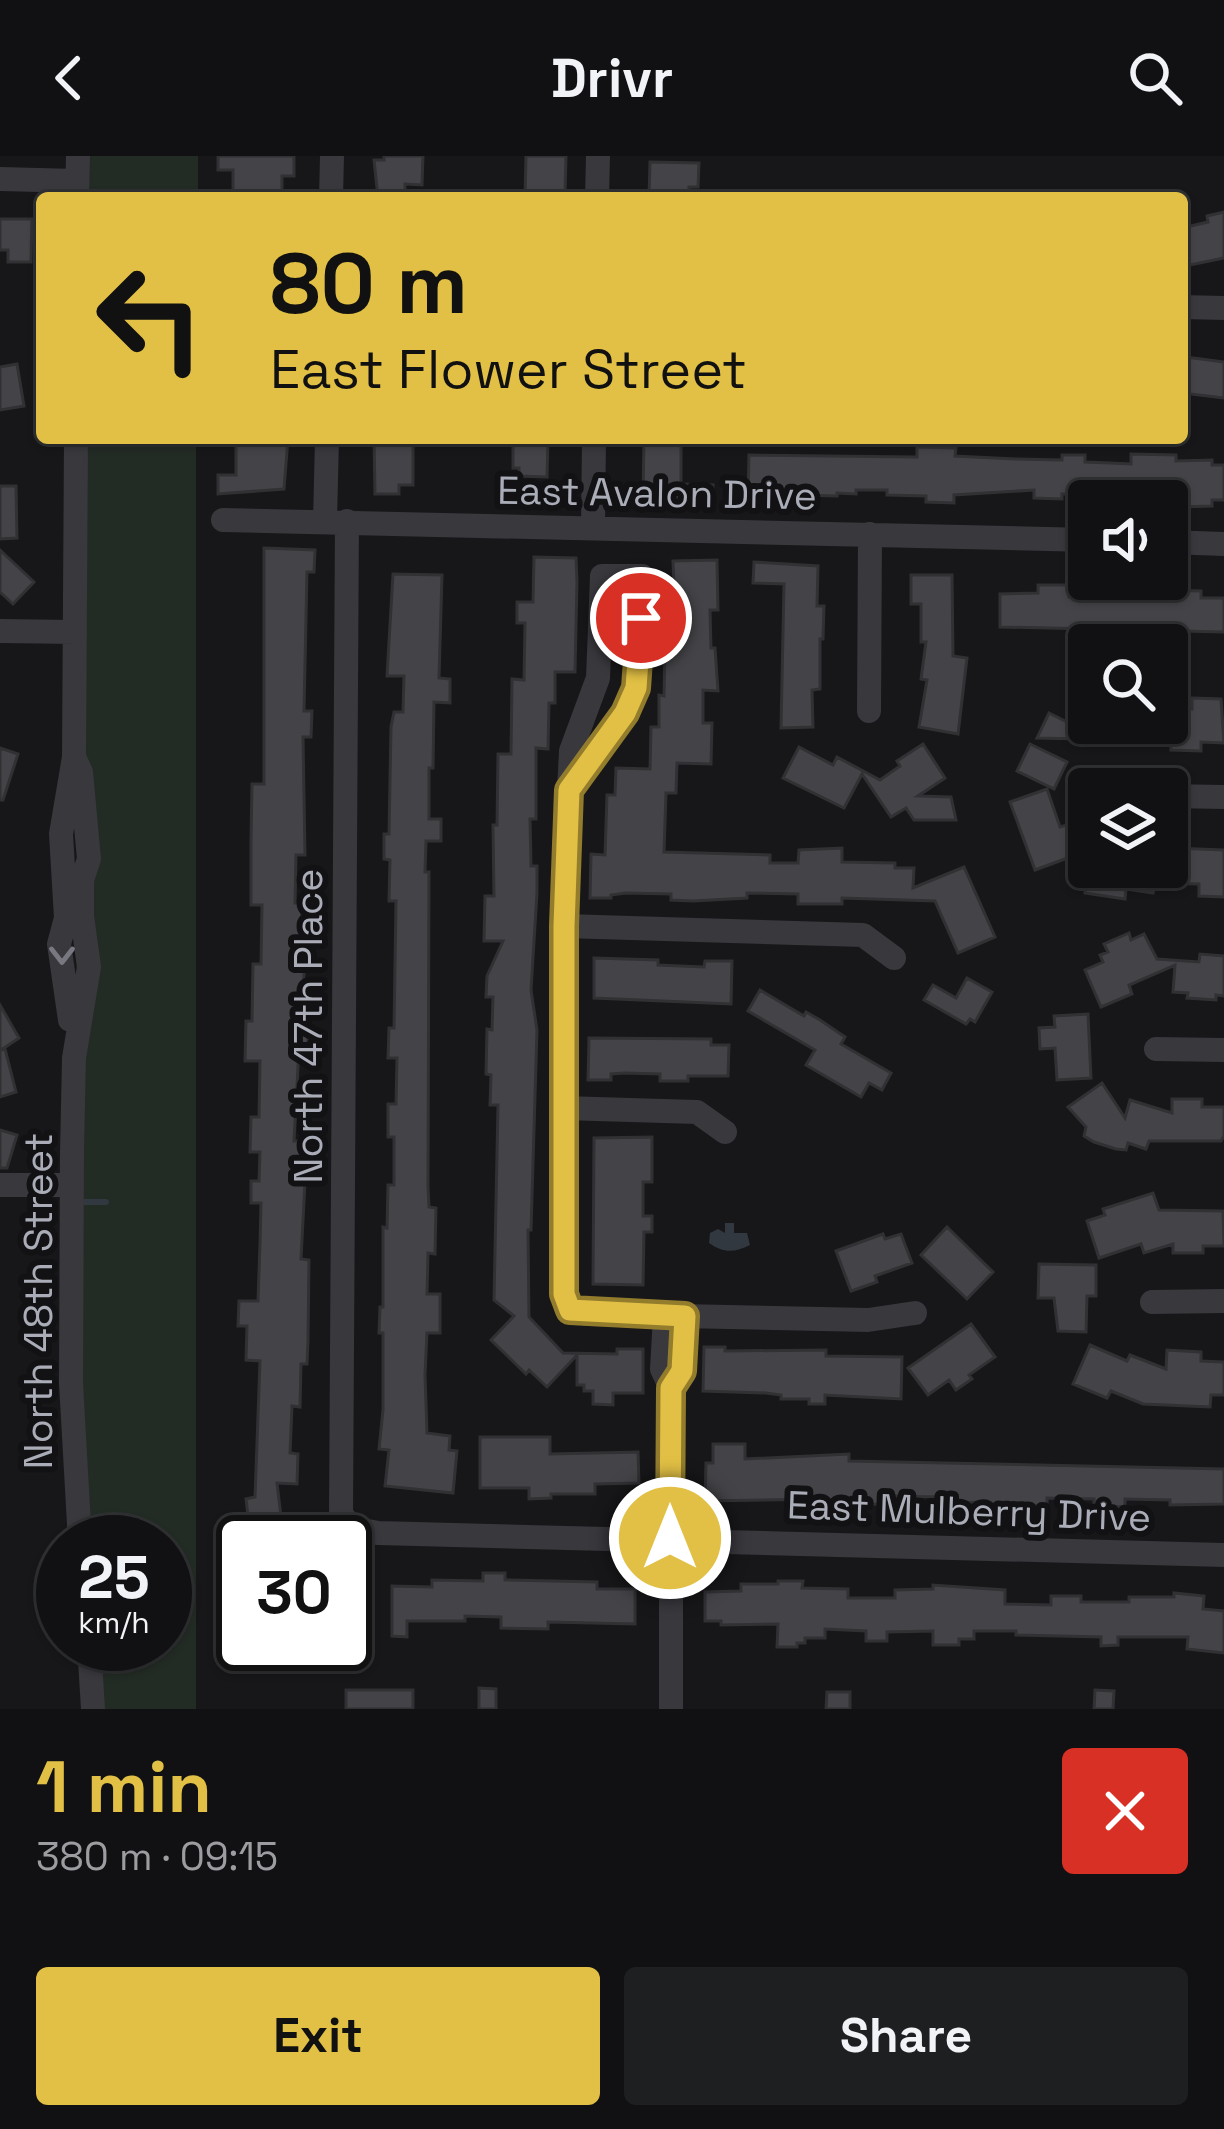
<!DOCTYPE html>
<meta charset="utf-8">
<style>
:root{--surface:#111113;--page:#1e1f21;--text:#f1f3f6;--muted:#9c9da0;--line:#303133;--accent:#e2c045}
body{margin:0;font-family:"Space Grotesk",sans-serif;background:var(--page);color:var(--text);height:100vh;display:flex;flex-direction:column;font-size:45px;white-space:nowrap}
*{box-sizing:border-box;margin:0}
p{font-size:39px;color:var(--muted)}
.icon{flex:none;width:66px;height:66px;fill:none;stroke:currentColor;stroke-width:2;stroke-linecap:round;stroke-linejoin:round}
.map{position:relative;height:1553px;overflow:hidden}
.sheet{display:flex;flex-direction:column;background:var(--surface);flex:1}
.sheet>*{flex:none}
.banner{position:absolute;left:36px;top:36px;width:1152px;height:252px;border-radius:12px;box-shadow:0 3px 9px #0004,0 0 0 3px var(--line);background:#e2c045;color:#111;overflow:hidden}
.buttons{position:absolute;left:1068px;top:324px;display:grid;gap:24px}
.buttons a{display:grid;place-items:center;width:120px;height:120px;border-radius:12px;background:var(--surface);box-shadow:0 3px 9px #0004,0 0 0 3px var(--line);font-size:60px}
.speed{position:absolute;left:36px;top:1359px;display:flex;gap:24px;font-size:60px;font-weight:700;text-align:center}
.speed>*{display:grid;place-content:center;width:156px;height:156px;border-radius:50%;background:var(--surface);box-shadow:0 3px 9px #0004,0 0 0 3px var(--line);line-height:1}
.speed small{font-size:30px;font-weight:400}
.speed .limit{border:6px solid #111;border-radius:18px;background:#fff;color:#111}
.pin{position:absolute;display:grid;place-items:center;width:102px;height:102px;color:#fff;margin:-51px;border:6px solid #fff;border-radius:50%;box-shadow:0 3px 12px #0007}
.me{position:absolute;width:132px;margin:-66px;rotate:0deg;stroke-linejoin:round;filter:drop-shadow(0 0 9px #0008)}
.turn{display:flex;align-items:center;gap:42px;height:252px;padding:0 36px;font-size:54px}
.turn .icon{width:156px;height:156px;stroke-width:2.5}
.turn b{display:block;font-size:84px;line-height:102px}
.round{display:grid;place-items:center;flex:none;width:126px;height:126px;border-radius:12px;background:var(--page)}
.headline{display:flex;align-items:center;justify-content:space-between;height:204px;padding:0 36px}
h1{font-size:72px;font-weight:700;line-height:90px;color:var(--accent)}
.primary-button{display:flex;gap:24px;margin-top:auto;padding:24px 36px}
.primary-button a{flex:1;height:138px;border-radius:12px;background:var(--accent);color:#111;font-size:48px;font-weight:700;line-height:138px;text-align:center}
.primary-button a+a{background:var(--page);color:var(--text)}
header{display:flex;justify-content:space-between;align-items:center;height:156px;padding:0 36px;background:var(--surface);font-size:54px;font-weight:700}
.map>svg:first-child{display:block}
.green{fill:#232b25}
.water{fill:#313840}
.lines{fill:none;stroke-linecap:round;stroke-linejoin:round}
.stream{stroke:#313840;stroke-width:6}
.building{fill:#444448;stroke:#313134;stroke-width:3}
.minor{stroke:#38383d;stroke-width:24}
.oneway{stroke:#777880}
.route-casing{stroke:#937d2d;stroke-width:30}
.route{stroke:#e2c045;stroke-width:21}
.labels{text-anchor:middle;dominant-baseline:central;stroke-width:12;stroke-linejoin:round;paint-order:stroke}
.street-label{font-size:39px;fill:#aaadb7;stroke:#121214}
</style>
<header><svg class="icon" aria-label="back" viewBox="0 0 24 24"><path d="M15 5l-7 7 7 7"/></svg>Drivr<svg class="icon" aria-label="search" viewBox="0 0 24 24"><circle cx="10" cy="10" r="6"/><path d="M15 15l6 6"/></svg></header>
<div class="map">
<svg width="1224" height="1553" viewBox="0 0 1224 1553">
<rect width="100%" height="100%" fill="#171719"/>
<path class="green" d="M 89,0 L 198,0 L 198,42 L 87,42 Z
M 79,282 L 196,282 L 196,1553 L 104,1553 L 99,1488 L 165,1488 L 165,1386 L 91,1386 L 82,1227 L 85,652 Z"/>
<path class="water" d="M 725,1067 L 734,1067 L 734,1077 L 747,1077 L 750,1089 C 734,1097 723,1097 709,1087 L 710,1077 L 718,1073 L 725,1077 Z"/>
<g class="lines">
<path class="stream" d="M 81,1046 L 106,1046"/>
</g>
<path class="building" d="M 218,0 L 294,0 L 294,20 L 282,20 L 282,42 L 233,42 L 233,14 L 218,14 Z
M 384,0 L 423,0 L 422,29 L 405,28 L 405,42 L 378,42 L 374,4 L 384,4 Z
M 526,0 L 566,0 L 565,38 L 525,42 Z
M 650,6 L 699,7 L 698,31 L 689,31 L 689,42 L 649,42 Z
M 1224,56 L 1224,102 L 1190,109 L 1182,72 L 1208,66 L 1207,60 Z
M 0,63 L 32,63 L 31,106 L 8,106 L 8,94 L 0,94 Z
M 1186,201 L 1224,206 L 1224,242 L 1182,237 Z
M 17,208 L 24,250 L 0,254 L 0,211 Z
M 236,282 L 288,282 L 284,333 L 218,338 L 218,319 L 236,319 Z
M 374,282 L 413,282 L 413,329 L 399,329 L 399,338 L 375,338 Z
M 513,282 L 548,282 L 547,321 L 519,320 L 519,312 L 513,312 Z
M 644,282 L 681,282 L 681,328 L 713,329 L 713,343 L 643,342 Z
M 917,291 L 956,292 L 955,300 L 1015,303 L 1062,304 L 1062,299 L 1085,299 L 1085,306 L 1110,307 L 1131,308 L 1131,298 L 1176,299 L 1176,305 L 1212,304 L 1212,309 L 1224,309 L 1224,344 L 1212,344 L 1212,350 L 1179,351 L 1167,350 L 1167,345 L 1114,345 L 1111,338 L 1062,338 L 1062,343 L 1034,342 L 1034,334 L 954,339 L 954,347 L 926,346 L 926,340 L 887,339 L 887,334 L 856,334 L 856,338 L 837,337 L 837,340 L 748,338 L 749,299 L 917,301 Z
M 0,330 L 16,330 L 17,382 L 0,383 Z
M 264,392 L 315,394 L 314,416 L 307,416 L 304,555 L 312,555 L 311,581 L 303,581 L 305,699 L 296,699 L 295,747 L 302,747 L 301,791 L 310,791 L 309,815 L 304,814 L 303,866 L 308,866 L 308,893 L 299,893 L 294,985 L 301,985 L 300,1026 L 305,1026 L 301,1103 L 309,1104 L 308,1184 L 307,1208 L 301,1208 L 300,1251 L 292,1250 L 290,1297 L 298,1298 L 297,1328 L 277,1327 L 284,1386 L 251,1386 L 246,1343 L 255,1341 L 260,1205 L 246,1204 L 247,1170 L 238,1170 L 239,1145 L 258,1145 L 260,1088 L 261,1047 L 251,1047 L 251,1025 L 259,1025 L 260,996 L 250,996 L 251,961 L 259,961 L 260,905 L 245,905 L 246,865 L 252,865 L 253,808 L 261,808 L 262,749 L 251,749 L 251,682 L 252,628 L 264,628 Z
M 0,394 L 34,426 L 13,448 L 0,436 Z
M 534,401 L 576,402 L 577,425 L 575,516 L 555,516 L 555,547 L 549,547 L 548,593 L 536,592 L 536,663 L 530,663 L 531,710 L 537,710 L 537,737 L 531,834 L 537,874 L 531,1074 L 528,1074 L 529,1161 L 563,1197 L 617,1198 L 617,1193 L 643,1193 L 643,1237 L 613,1237 L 613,1249 L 593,1248 L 593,1235 L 584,1235 L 584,1229 L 577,1229 L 577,1199 L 547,1231 L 529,1214 L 526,1218 L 491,1184 L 514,1160 L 494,1144 L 498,949 L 490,949 L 491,919 L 486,918 L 487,873 L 492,874 L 493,841 L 486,841 L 487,820 L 503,785 L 484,785 L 485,740 L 494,740 L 493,669 L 497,669 L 498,598 L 511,598 L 512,523 L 524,524 L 525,467 L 517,467 L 517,446 L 533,446 Z
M 717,404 L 718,454 L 710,454 L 711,492 L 715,492 L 718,535 L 703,534 L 703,567 L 712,567 L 711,608 L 677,607 L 676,637 L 666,637 L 664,696 L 770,699 L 770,707 L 798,707 L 799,694 L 842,692 L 842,706 L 895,707 L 895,712 L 914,712 L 913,732 L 964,711 L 995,781 L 958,797 L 935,745 L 842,742 L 842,748 L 798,748 L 798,738 L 747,737 L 747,742 L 693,745 L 671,744 L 671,738 L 626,737 L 611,739 L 611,742 L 590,742 L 591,698 L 605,699 L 607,639 L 615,639 L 616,612 L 650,613 L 651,571 L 659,571 L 659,539 L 664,540 L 665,491 L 679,491 L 679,432 L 674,432 L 673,405 Z
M 754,406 L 818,410 L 817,450 L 824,450 L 823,483 L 820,483 L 820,533 L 812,534 L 813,571 L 781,572 L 784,428 L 753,427 Z
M 393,418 L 442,419 L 439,522 L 450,523 L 450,547 L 434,546 L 433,612 L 429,612 L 429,663 L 441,663 L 441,685 L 426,685 L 425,716 L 429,716 L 428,1030 L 429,1051 L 436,1052 L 435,1098 L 428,1097 L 427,1138 L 440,1138 L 440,1177 L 427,1177 L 425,1219 L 427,1277 L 450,1280 L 449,1294 L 457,1295 L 453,1337 L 385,1330 L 389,1294 L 379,1293 L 383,1254 L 383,1177 L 379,1177 L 380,1151 L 383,1151 L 383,1071 L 387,1072 L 388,1029 L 394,1029 L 394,981 L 388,981 L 388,948 L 396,948 L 397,902 L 388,902 L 389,872 L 394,872 L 396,745 L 389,745 L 390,704 L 384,703 L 384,678 L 389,678 L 391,571 L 394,556 L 403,556 L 404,520 L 387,520 Z
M 911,419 L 952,419 L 953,500 L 967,502 L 958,578 L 919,571 L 927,524 L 921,523 L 926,486 L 921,486 L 921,448 L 911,448 Z
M 1038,429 L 1069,429 L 1069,441 L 1125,442 L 1125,433 L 1201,435 L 1201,442 L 1224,442 L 1224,476 L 1000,471 L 1000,438 L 1038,437 Z
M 1192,542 L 1221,543 L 1224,587 L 1201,586 L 1201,595 L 1171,594 L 1171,588 L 1133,587 L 1133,584 L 1037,582 L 1049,557 L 1093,579 L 1093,567 L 1172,567 L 1172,553 L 1192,553 Z
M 923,588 L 945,622 L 918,640 L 951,641 L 956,664 L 914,664 L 906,652 L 891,661 L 862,618 L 844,652 L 783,622 L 799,591 L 833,609 L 837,601 L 880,624 L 900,610 L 897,605 Z
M 1030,588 L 1067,606 L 1054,633 L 1017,615 Z
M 0,592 L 18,598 L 3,644 L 0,644 Z
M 1047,633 L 1060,671 L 1070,668 L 1081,697 L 1035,714 L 1010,646 Z
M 1172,692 L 1224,694 L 1224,741 L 1199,740 L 1199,728 L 1155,727 L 1153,737 L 1126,733 L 1125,743 L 1085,737 L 1089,711 L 1172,711 Z
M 1129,777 L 1131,784 L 1144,778 L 1157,803 L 1199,806 L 1200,798 L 1224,800 L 1224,840 L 1216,839 L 1216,844 L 1187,842 L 1188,837 L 1173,836 L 1175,809 L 1129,829 L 1132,838 L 1101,851 L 1085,814 L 1103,806 L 1100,799 L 1108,796 L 1104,788 Z
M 594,802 L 658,804 L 658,809 L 704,811 L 705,805 L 732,805 L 731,848 L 594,842 Z
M 967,822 L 992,836 L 975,866 L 970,863 L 966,868 L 924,844 L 933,829 L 956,842 Z
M 760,834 L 804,860 L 806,856 L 820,864 L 845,881 L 841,888 L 891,917 L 882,934 L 869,927 L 861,941 L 806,909 L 815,894 L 748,855 Z
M 0,849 L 19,882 L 1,894 L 5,893 L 16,936 L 0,941 Z
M 1088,858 L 1091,922 L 1057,924 L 1055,892 L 1040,893 L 1039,872 L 1055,871 L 1054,860 Z
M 589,882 L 711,883 L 711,889 L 729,889 L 728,920 L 688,920 L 688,925 L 660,925 L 660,918 L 625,917 L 611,918 L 611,924 L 588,924 Z
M 1102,927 L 1125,962 L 1130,944 L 1172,957 L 1172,943 L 1202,943 L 1202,951 L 1224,951 L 1224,980 L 1221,985 L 1149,985 L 1146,993 L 1128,987 L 1126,994 L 1116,993 L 1094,986 L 1084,980 L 1086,971 L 1068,951 Z
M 0,974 L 17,979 L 7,1012 L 0,1012 Z
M 652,981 L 652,1026 L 643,1026 L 643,1060 L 652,1060 L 652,1076 L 644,1076 L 643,1129 L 593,1128 L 594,982 Z
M 1153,1037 L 1159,1054 L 1223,1055 L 1224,1090 L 1203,1090 L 1203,1097 L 1173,1097 L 1173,1088 L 1144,1097 L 1141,1088 L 1099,1102 L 1087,1065 L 1105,1059 L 1103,1053 Z
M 947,1071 L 993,1116 L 967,1143 L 921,1099 Z
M 883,1078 L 885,1083 L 901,1078 L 912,1107 L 875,1120 L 877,1126 L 851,1135 L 836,1095 Z
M 1039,1108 L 1096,1109 L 1096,1140 L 1087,1140 L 1086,1176 L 1058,1175 L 1054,1142 L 1038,1142 Z
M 971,1168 L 995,1201 L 969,1219 L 972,1223 L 956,1234 L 949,1224 L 928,1239 L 908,1212 Z
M 1090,1189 L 1127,1205 L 1130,1199 L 1166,1213 L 1167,1194 L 1201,1196 L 1201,1205 L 1224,1206 L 1224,1239 L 1211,1239 L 1210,1251 L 1143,1248 L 1111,1235 L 1107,1242 L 1073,1228 Z
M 704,1191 L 725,1191 L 725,1195 L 826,1194 L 826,1200 L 902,1201 L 901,1243 L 825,1239 L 825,1248 L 809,1248 L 809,1243 L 781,1243 L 781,1239 L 766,1237 L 703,1235 Z
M 480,1281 L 550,1281 L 550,1298 L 638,1296 L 639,1327 L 595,1328 L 595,1338 L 551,1338 L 551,1342 L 529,1343 L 529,1332 L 480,1332 Z
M 713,1288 L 745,1288 L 745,1303 L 849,1298 L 849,1305 L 1224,1313 L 1224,1348 L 1170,1349 L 1170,1344 L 1125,1343 L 1125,1351 L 1094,1350 L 1094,1343 L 1047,1342 L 1047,1350 L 1006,1349 L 1006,1355 L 983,1355 L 983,1346 L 938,1347 L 938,1341 L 891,1340 L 891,1349 L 852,1347 L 852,1353 L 826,1353 L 826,1343 L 705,1345 L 706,1307 L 713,1307 Z
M 483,1417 L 505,1417 L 505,1424 L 597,1426 L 597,1433 L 635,1433 L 635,1468 L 548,1466 L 548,1473 L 501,1472 L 501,1461 L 465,1460 L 465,1465 L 407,1465 L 407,1481 L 392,1480 L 392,1430 L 432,1431 L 432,1424 L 483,1425 Z
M 778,1425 L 803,1425 L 802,1432 L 848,1433 L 848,1442 L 895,1442 L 895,1434 L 933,1433 L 933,1429 L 1005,1434 L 1005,1448 L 1051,1449 L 1051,1440 L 1081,1440 L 1081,1446 L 1129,1446 L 1129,1441 L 1174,1441 L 1174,1437 L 1204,1440 L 1203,1453 L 1224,1455 L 1224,1497 L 1187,1493 L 1188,1481 L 1118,1481 L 1118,1489 L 1101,1490 L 1101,1481 L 1016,1479 L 1016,1475 L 974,1475 L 974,1483 L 959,1483 L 959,1489 L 933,1489 L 933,1475 L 887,1476 L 887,1485 L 866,1485 L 866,1475 L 825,1473 L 825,1482 L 805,1482 L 805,1487 L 797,1487 L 797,1491 L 777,1491 L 778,1468 L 721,1469 L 721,1465 L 705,1465 L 705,1436 L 741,1435 L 741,1428 L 778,1428 Z
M 345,1440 L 365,1451 L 345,1490 Z
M 479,1532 L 496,1533 L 496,1553 L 479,1553 Z
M 346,1534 L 413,1534 L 413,1553 L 346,1553 Z
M 1095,1534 L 1114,1535 L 1113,1553 L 1094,1553 Z
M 827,1536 L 850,1536 L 850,1553 L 826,1553 Z"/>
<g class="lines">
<path class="minor" d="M 0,23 L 77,25
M 77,42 L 78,0
M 331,42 L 332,0
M 597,42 L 598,0
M 1182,151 L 1224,152
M 223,364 L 1089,384
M 325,365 L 327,282
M 347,365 L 341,1358 L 352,1372 L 378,1377 L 1224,1399
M 593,372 L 594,282
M 1167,386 L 1224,388
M 0,475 L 75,476
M 869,555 L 870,378
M 74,601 L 81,616 L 89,703 L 82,724 L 82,760 L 89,811 L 74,902 L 72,996 L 71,1227 L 80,1386
M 569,634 L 625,557 L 636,532 L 642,420 L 602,420 L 598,522 L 571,595 L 569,634 L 564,770 L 564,1138 L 570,1154 L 587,1158 L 868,1164 L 915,1157
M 1167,640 L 1224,641
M 564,770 L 863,779 L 894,802
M 70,864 L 59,788 L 66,762 L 61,678 L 74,601 L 76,282
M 1156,893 L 1224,894
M 563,952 L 697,956 L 725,976
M 0,1029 L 72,1029
M 1152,1146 L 1224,1145
M 665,1160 L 662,1213 L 671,1232 L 671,1553
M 671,1232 L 682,1215 L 685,1160
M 89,1488 L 93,1553"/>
</g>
<defs><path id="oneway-chevron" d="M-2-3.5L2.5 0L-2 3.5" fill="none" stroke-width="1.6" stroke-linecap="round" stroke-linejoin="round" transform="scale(3)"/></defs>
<use class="oneway" href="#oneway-chevron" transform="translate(62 799) rotate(90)"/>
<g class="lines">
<defs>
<path id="route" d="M 641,462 L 636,532 L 625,557 L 569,634 L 564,770 L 564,1138 L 570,1154 L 685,1160 L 682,1215 L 671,1232 L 670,1382"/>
</defs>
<use href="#route" class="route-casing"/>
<use href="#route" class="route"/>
</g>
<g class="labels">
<g class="street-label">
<text transform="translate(657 337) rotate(1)">East Avalon Drive</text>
<text transform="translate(308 870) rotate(-90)">North 47th Place</text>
<text transform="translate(38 1145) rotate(-90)">North 48th Street</text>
<text transform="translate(969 1355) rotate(2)">East Mulberry Drive</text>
</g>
</g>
</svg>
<div class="buttons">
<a><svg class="icon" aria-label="sound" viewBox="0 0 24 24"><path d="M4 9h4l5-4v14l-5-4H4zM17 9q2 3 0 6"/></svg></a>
<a><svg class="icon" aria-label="search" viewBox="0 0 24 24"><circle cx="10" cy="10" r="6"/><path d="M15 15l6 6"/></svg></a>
<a><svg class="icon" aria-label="layers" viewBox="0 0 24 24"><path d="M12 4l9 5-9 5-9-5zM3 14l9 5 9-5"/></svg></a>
</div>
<div class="speed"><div>25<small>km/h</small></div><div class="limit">30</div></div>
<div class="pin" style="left:641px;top:462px;background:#d93025"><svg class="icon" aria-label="arrive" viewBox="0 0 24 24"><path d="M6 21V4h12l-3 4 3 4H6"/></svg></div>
<svg class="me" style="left:670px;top:1382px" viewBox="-20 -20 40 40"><circle r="17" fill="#e2c045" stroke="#fff" stroke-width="3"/><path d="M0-11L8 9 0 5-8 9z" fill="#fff"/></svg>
<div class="banner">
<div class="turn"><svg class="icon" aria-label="left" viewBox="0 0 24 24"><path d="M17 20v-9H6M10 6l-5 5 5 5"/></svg><div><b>80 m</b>East Flower Street</div></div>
</div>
</div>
<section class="sheet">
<div class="headline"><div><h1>1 min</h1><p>380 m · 09:15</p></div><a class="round" style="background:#d93025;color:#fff"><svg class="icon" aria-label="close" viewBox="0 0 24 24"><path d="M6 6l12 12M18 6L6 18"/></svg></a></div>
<div class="primary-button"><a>Exit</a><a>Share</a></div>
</section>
